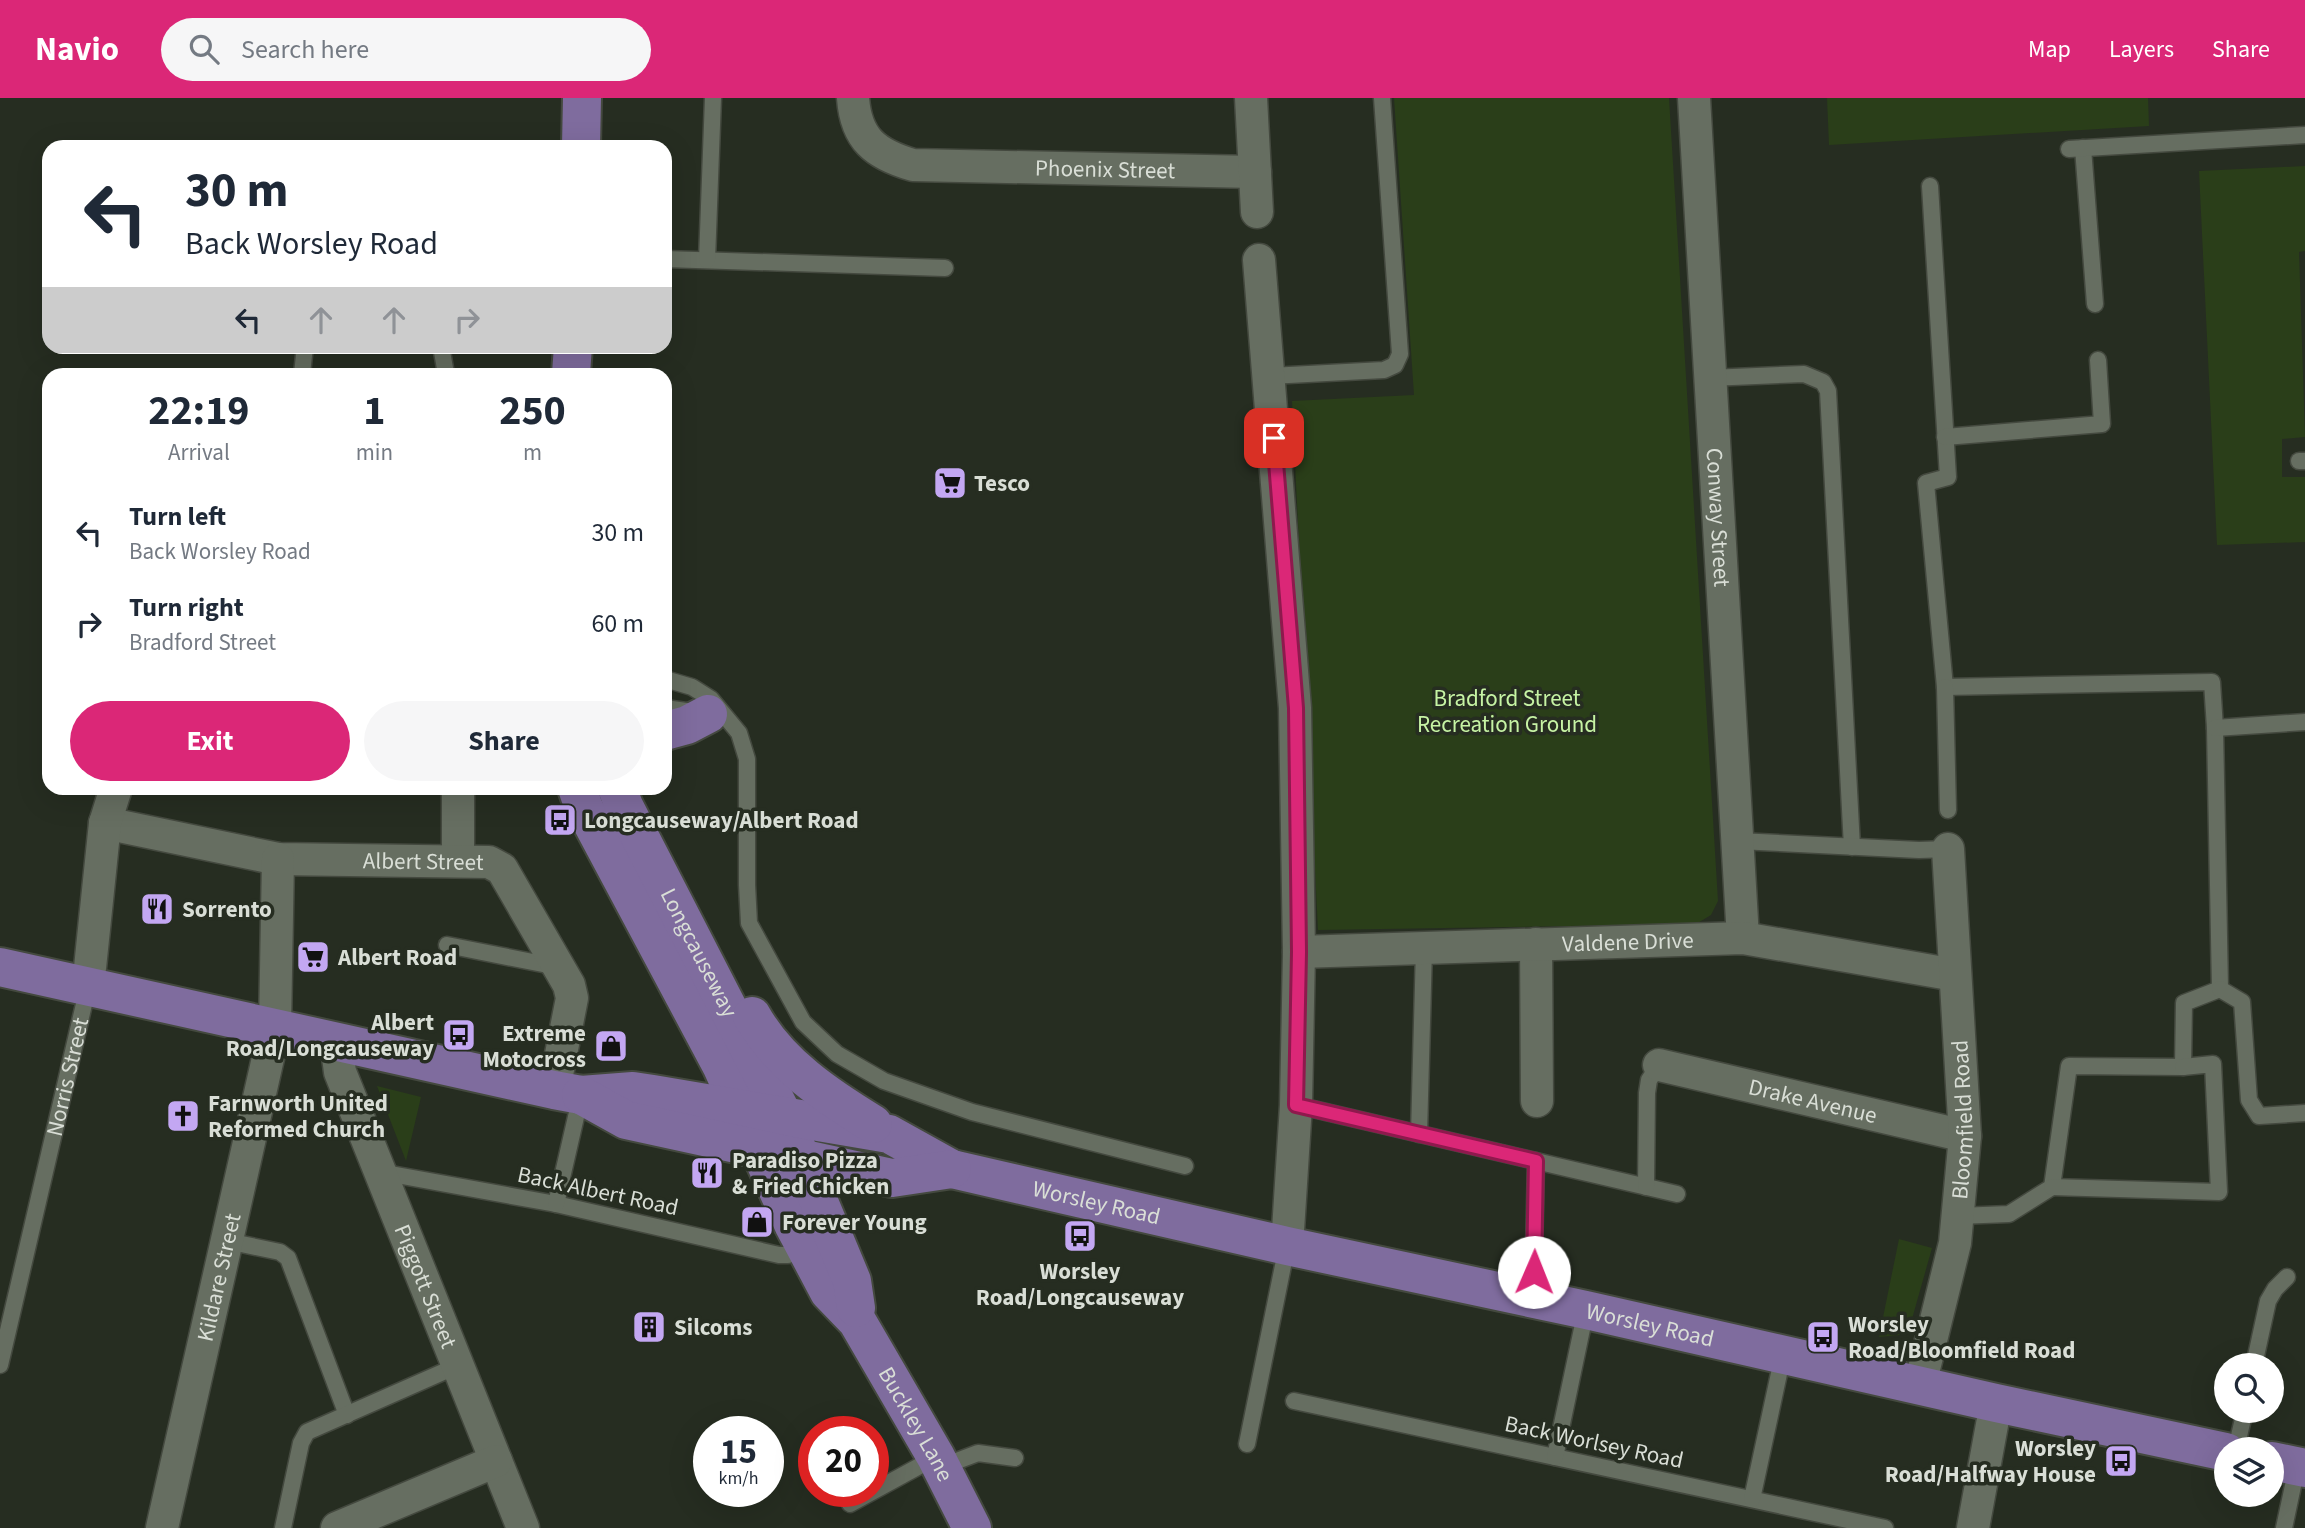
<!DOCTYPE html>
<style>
:root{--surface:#fff;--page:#f6f6f7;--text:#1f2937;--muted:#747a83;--accent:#db2777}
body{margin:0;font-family:"Source Sans 3",sans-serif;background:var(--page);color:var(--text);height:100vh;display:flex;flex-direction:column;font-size:26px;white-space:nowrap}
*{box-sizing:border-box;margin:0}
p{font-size:23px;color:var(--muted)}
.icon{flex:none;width:38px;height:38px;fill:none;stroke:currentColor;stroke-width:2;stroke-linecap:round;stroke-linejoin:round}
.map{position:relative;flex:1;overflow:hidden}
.sheet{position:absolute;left:42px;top:270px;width:630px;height:427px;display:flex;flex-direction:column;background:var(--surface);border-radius:21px;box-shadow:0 7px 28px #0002}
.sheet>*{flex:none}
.hud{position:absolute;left:42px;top:42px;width:630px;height:214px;border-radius:21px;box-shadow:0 7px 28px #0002;background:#fff;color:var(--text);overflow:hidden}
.fabs{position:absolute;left:2214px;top:1255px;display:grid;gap:14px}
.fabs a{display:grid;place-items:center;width:70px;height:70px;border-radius:50%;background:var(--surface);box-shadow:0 7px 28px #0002;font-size:35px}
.speed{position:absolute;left:693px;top:1318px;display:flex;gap:14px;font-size:35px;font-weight:700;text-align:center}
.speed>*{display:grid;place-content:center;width:91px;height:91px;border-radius:50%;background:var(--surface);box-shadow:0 7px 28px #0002;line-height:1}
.speed small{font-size:18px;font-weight:400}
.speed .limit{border:10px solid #d22;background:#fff;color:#111}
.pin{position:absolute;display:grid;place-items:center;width:60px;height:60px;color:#fff;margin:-30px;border-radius:14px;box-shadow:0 4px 10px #0006}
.me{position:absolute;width:77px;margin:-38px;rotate:1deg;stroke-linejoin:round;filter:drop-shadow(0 0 5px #0008)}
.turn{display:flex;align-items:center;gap:24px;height:147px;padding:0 28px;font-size:32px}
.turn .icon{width:91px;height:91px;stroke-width:2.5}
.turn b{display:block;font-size:49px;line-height:60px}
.lanes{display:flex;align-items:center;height:66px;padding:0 28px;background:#0003;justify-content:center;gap:35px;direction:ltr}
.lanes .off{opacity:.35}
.eta{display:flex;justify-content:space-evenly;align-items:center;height:119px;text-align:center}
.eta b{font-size:42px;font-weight:700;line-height:49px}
.primary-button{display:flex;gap:14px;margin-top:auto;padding:14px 28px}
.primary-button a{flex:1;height:80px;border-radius:42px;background:var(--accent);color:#fff;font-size:28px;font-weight:700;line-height:80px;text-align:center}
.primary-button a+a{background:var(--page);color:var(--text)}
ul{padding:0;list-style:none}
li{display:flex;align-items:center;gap:21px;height:91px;padding:0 28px}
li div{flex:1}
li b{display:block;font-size:26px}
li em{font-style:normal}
header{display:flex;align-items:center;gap:42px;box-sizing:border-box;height:98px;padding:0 35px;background:var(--accent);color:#fff}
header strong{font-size:33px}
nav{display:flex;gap:38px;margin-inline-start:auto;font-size:24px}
.search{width:490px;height:63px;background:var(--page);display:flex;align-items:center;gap:18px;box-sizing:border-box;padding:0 24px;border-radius:38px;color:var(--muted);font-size:26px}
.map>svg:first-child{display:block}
.green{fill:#2a3e19}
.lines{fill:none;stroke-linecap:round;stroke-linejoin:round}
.service-casing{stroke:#44493f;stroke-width:19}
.minor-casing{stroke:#44493f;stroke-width:35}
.primary-casing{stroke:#44493f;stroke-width:42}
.service{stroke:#666e61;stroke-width:16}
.minor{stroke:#666e61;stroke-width:32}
.primary{stroke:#7f6c9e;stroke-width:38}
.route-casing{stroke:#8e194d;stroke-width:18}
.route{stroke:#db2777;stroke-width:12}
.labels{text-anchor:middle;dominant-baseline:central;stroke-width:7;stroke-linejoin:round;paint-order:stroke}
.street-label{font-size:23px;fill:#d9ded6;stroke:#262d21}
.poi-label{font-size:23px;font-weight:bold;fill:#d9ded6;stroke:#262d21;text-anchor:start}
.park-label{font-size:23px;fill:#c6f3a4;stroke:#262d21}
</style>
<header>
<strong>Navio</strong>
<div class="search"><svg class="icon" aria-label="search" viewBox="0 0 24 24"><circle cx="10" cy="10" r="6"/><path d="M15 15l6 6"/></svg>Search here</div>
<nav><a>Map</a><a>Layers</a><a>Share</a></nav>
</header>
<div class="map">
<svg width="2305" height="1430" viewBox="0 0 2305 1430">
<rect width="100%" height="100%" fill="#262d21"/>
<path class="green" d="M 1394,0 L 1669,0 L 1718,803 L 1711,817 L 1696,826 L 1318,832 L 1292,303 L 1414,297 Z
M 1827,0 L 2148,0 L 2149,28 L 1829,47 Z
M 2305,68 L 2305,153 L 2299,154 L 2305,339 L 2282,341 L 2282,379 L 2305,379 L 2305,444 L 2217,447 L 2199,73 Z
M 377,988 L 421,999 L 406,1063 Z
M 1899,1141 L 1932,1150 L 1910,1228 L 1900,1237 L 1879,1239 Z"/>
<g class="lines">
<defs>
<g id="service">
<path d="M 2083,50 L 2095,206"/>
<path d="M 2069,51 L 2305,37"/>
<path d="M 1930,88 L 1948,379 L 1926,385 L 1945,589 L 2212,584 L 2215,630 L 2220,891 L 2184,905 L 2183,969 L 2069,968 L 2052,1089 L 2009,1116 L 1958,1118"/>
<path d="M 665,161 L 945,170"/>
<path d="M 707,162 L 713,0"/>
<path d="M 441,248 L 446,276"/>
<path d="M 302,276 L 305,248"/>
<path d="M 1269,278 L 1384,272 L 1395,267 L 1400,256 L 1382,0"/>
<path d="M 1709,280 L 1804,276 L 1823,284 L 1828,293 L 1852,749"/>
<path d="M 1945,339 L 2102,326 L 2098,262"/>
<path d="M 2299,363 L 2305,363"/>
<path d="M 665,581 L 692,589 L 711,601 L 739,635 L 747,661 L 747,787 L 749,825 L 803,924 L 837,956 L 884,983 L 972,1014 L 1185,1068"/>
<path d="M 1945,589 L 1948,712"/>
<path d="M 665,610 L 693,614"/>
<path d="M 2215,630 L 2305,624"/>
<path d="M 1738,743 L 1919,752 L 1948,751"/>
<path d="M 447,847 L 558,869"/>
<path d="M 2220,891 L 2242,904 L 2249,1002 L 2259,1018 L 2305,1015"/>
<path d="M 1296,1007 L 1677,1096"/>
<path d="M 1419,1036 L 1424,850"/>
<path d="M 380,1074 L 556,1106 L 779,1157 L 788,1157 L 805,1147"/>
<path d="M 1646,1089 L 1647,995 L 1649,982 L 1659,967"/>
<path d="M 2052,1089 L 2219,1094 L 2213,966 L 2183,969"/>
<path d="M 556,1106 L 581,997"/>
<path d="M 227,1143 L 280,1154 L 288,1160 L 347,1317"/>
<path d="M 1533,1201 L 1536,1063"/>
<path id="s1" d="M 0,1267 L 88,889"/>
<path d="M 2254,1267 L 2268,1203 L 2275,1191 L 2287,1179"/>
<path d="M 1294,1303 L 1885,1430"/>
<path d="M 1247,1346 L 1287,1148"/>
<path d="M 2236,1351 L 2245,1312"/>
<path d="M 1555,1359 L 1586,1212"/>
<path d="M 941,1369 L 978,1355 L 1015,1360"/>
<path d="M 1752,1401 L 1783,1257"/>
<path d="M 850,1406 L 936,1359"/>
<path d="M 283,1430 L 301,1345 L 307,1334 L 459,1267"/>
<path d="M 2284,1430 L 2297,1369"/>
</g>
<g id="minor">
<path id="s2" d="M 853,0 C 856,41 875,56 913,67 L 1255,74"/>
<path d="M 1251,0 L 1257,114"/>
<path id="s3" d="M 1694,0 L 1743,840"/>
<path d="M 1259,162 L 1295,610 L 1299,854 L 1296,1007 L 1287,1148"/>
<path d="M 458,690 L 458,763"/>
<path id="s4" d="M 105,725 L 278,761 L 489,764 L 502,771 L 569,887 L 572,900 L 554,992"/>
<path d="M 1536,846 L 1537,1003"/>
<path id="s5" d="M 1299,854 L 1743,840 L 1955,877"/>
<path d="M 88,889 L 105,725 L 116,690"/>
<path id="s6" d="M 336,944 L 340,974 L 523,1430"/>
<path id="s7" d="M 1659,967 L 1965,1038"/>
<path id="s8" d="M 1920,1287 L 1955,1145 L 1965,1038 L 1948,751"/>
<path id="s9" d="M 162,1430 L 275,929 L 278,761"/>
<path d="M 337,1430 L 496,1363"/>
<path d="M 1973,1430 L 1996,1305"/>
</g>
<g id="primary">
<path d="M 581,49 L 582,0"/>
<path d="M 571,276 L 573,248"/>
<path d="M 665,633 L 687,627 L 708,616"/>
<path id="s10" d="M 577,690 L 584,710 L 721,967 L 793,1126 L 829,1194 L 857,1223 L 936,1359 L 972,1430"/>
<path id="s11" d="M 617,690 L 624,708 L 783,1017 L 852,1183 L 856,1210"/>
<path id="s12" d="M 0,869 L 554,992 L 581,997 L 633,993 L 653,996 L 889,1036 L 952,1071 L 1287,1148 L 1586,1212 L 1996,1305 L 2226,1354"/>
<path d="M 752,918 C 779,966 827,998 873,1026"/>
<path d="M 581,997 L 626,1022 L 892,1080 L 952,1071"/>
<path d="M 2272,1363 L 2305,1370"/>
</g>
</defs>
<use href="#service" class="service-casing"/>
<use href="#minor" class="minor-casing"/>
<use href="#primary" class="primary-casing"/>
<use href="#service" class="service"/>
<use href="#minor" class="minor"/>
<use href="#primary" class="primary"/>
</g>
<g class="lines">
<defs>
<path id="route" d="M 1274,340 L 1296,610 L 1299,854 L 1296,1007 L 1536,1063 L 1534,1174"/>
</defs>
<use href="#route" class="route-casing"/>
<use href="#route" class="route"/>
</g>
<defs>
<symbol id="supermarket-square" viewBox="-11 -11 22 22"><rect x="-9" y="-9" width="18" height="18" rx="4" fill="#c3a7f2" stroke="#262d21"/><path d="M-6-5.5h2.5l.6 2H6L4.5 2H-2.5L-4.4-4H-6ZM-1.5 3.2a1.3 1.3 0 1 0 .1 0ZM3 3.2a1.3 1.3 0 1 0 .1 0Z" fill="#111"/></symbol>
<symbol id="bus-square" viewBox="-11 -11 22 22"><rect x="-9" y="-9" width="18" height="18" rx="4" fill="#c3a7f2" stroke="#262d21"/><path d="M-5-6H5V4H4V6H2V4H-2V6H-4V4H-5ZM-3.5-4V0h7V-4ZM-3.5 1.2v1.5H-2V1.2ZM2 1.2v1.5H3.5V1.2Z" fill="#111"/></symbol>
<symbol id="restaurant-square" viewBox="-11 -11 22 22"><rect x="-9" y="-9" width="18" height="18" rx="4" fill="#c3a7f2" stroke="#262d21"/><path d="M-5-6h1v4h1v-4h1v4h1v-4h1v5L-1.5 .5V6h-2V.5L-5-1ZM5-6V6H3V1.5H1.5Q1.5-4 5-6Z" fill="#111"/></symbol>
<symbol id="shop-square" viewBox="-11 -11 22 22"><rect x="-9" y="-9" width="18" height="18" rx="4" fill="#c3a7f2" stroke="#262d21"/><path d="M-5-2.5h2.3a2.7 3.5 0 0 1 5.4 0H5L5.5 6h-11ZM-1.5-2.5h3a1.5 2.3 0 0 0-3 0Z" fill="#111"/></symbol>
<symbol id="church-square" viewBox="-11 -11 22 22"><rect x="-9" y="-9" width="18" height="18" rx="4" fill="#c3a7f2" stroke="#262d21"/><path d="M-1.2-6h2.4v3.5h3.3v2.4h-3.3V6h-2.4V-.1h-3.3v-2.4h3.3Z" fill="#111"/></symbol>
<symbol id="building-square" viewBox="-11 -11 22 22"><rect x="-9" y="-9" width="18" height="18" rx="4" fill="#c3a7f2" stroke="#262d21"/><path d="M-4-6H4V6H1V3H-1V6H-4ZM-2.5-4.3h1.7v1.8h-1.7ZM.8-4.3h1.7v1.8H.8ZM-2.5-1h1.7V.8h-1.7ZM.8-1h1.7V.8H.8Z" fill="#111"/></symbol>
</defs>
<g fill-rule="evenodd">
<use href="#supermarket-square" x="931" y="366" width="38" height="38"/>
<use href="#bus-square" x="541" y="703" width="38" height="38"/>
<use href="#restaurant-square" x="138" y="792" width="38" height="38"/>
<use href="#supermarket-square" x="294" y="840" width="38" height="38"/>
<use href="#bus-square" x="440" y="918" width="38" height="38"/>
<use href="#shop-square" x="592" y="929" width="38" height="38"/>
<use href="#church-square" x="164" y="999" width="38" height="38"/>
<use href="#restaurant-square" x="688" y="1056" width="38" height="38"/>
<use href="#shop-square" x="738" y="1105" width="38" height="38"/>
<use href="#bus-square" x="1061" y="1119" width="38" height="38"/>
<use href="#building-square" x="630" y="1210" width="38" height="38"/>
<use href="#bus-square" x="1804" y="1220" width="38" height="38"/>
<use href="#bus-square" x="2102" y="1344" width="38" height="38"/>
</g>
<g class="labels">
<g class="street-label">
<text stroke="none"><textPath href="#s2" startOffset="290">Phoenix Street</textPath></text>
<text stroke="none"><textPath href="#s3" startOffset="420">Conway Street</textPath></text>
<text stroke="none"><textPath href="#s4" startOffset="322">Albert Street</textPath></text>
<text stroke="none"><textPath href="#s5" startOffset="329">Valdene Drive</textPath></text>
<text stroke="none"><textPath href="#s11" startOffset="184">Longcauseway</textPath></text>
<text stroke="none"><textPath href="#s1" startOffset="296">Norris Street</textPath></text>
<text stroke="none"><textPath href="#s7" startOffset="158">Drake Avenue</textPath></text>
<text stroke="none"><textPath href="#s8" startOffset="270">Bloomfield Road</textPath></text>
<text transform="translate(598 1093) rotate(12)">Back Albert Road</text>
<text stroke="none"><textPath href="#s12" startOffset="1127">Worsley Road</textPath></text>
<text stroke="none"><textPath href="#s9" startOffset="257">Kildare Street</textPath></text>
<text stroke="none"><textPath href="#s6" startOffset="261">Piggott Street</textPath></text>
<text stroke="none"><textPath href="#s12" startOffset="1694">Worsley Road</textPath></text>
<text stroke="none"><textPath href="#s10" startOffset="723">Buckley Lane</textPath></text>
<text transform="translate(1594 1344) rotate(12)">Back Worlsey Road</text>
</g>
<g class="poi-label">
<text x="974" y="385">Tesco</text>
<text x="584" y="722">Longcauseway/Albert Road</text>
<text x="182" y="811">Sorrento</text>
<text x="338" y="859">Albert Road</text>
<text x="434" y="924" text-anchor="end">Albert<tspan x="434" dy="26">Road/Longcauseway</tspan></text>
<text x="586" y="935" text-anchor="end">Extreme<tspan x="586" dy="26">Motocross</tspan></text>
<text x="208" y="1005">Farnworth United<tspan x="208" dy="26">Reformed Church</tspan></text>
<text x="732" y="1062">Paradiso Pizza<tspan x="732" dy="26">&amp; Fried Chicken</tspan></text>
<text x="782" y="1124">Forever Young</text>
<text x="1080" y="1173" text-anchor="middle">Worsley<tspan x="1080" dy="26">Road/Longcauseway</tspan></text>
<text x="1848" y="1226">Worsley<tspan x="1848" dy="26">Road/Bloomfield Road</tspan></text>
<text x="674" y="1229">Silcoms</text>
<text x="2096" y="1350" text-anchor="end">Worsley<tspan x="2096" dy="26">Road/Halfway House</tspan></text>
</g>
<g class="park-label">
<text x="1507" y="600">Bradford Street<tspan x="1507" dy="26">Recreation Ground</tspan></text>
</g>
</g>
</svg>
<div class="fabs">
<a><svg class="icon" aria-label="search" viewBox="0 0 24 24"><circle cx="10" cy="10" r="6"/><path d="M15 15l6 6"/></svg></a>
<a><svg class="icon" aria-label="layers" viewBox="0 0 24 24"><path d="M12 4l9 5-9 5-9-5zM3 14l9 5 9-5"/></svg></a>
</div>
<div class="speed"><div>15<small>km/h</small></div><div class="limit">20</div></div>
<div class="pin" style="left:1274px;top:340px;background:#d93025"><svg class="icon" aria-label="arrive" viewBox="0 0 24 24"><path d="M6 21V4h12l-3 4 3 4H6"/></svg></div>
<svg class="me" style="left:1534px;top:1174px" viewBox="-20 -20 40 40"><circle r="19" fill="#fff"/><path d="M0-13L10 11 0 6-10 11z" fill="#db2777"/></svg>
<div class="hud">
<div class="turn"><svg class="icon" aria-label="left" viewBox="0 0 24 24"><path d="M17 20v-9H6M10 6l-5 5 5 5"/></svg><div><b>30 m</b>Back Worsley Road</div></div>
<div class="lanes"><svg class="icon" aria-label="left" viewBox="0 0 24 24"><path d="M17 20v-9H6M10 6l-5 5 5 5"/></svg><svg class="icon off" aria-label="ahead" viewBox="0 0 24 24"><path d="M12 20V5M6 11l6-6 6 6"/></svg><svg class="icon off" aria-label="ahead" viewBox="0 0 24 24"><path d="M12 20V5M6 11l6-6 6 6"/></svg><svg class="icon off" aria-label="right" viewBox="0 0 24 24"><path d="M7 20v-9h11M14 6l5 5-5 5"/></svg></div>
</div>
<section class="sheet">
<div class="eta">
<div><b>22:19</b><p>Arrival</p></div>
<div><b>1</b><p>min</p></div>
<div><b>250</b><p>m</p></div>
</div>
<ul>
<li><svg class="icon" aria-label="left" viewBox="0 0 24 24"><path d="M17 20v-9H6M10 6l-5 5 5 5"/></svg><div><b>Turn left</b><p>Back Worsley Road</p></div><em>30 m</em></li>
<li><svg class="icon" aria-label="right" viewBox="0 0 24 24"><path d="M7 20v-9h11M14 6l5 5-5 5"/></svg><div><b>Turn right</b><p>Bradford Street</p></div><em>60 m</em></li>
</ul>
<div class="primary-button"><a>Exit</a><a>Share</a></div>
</section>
</div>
